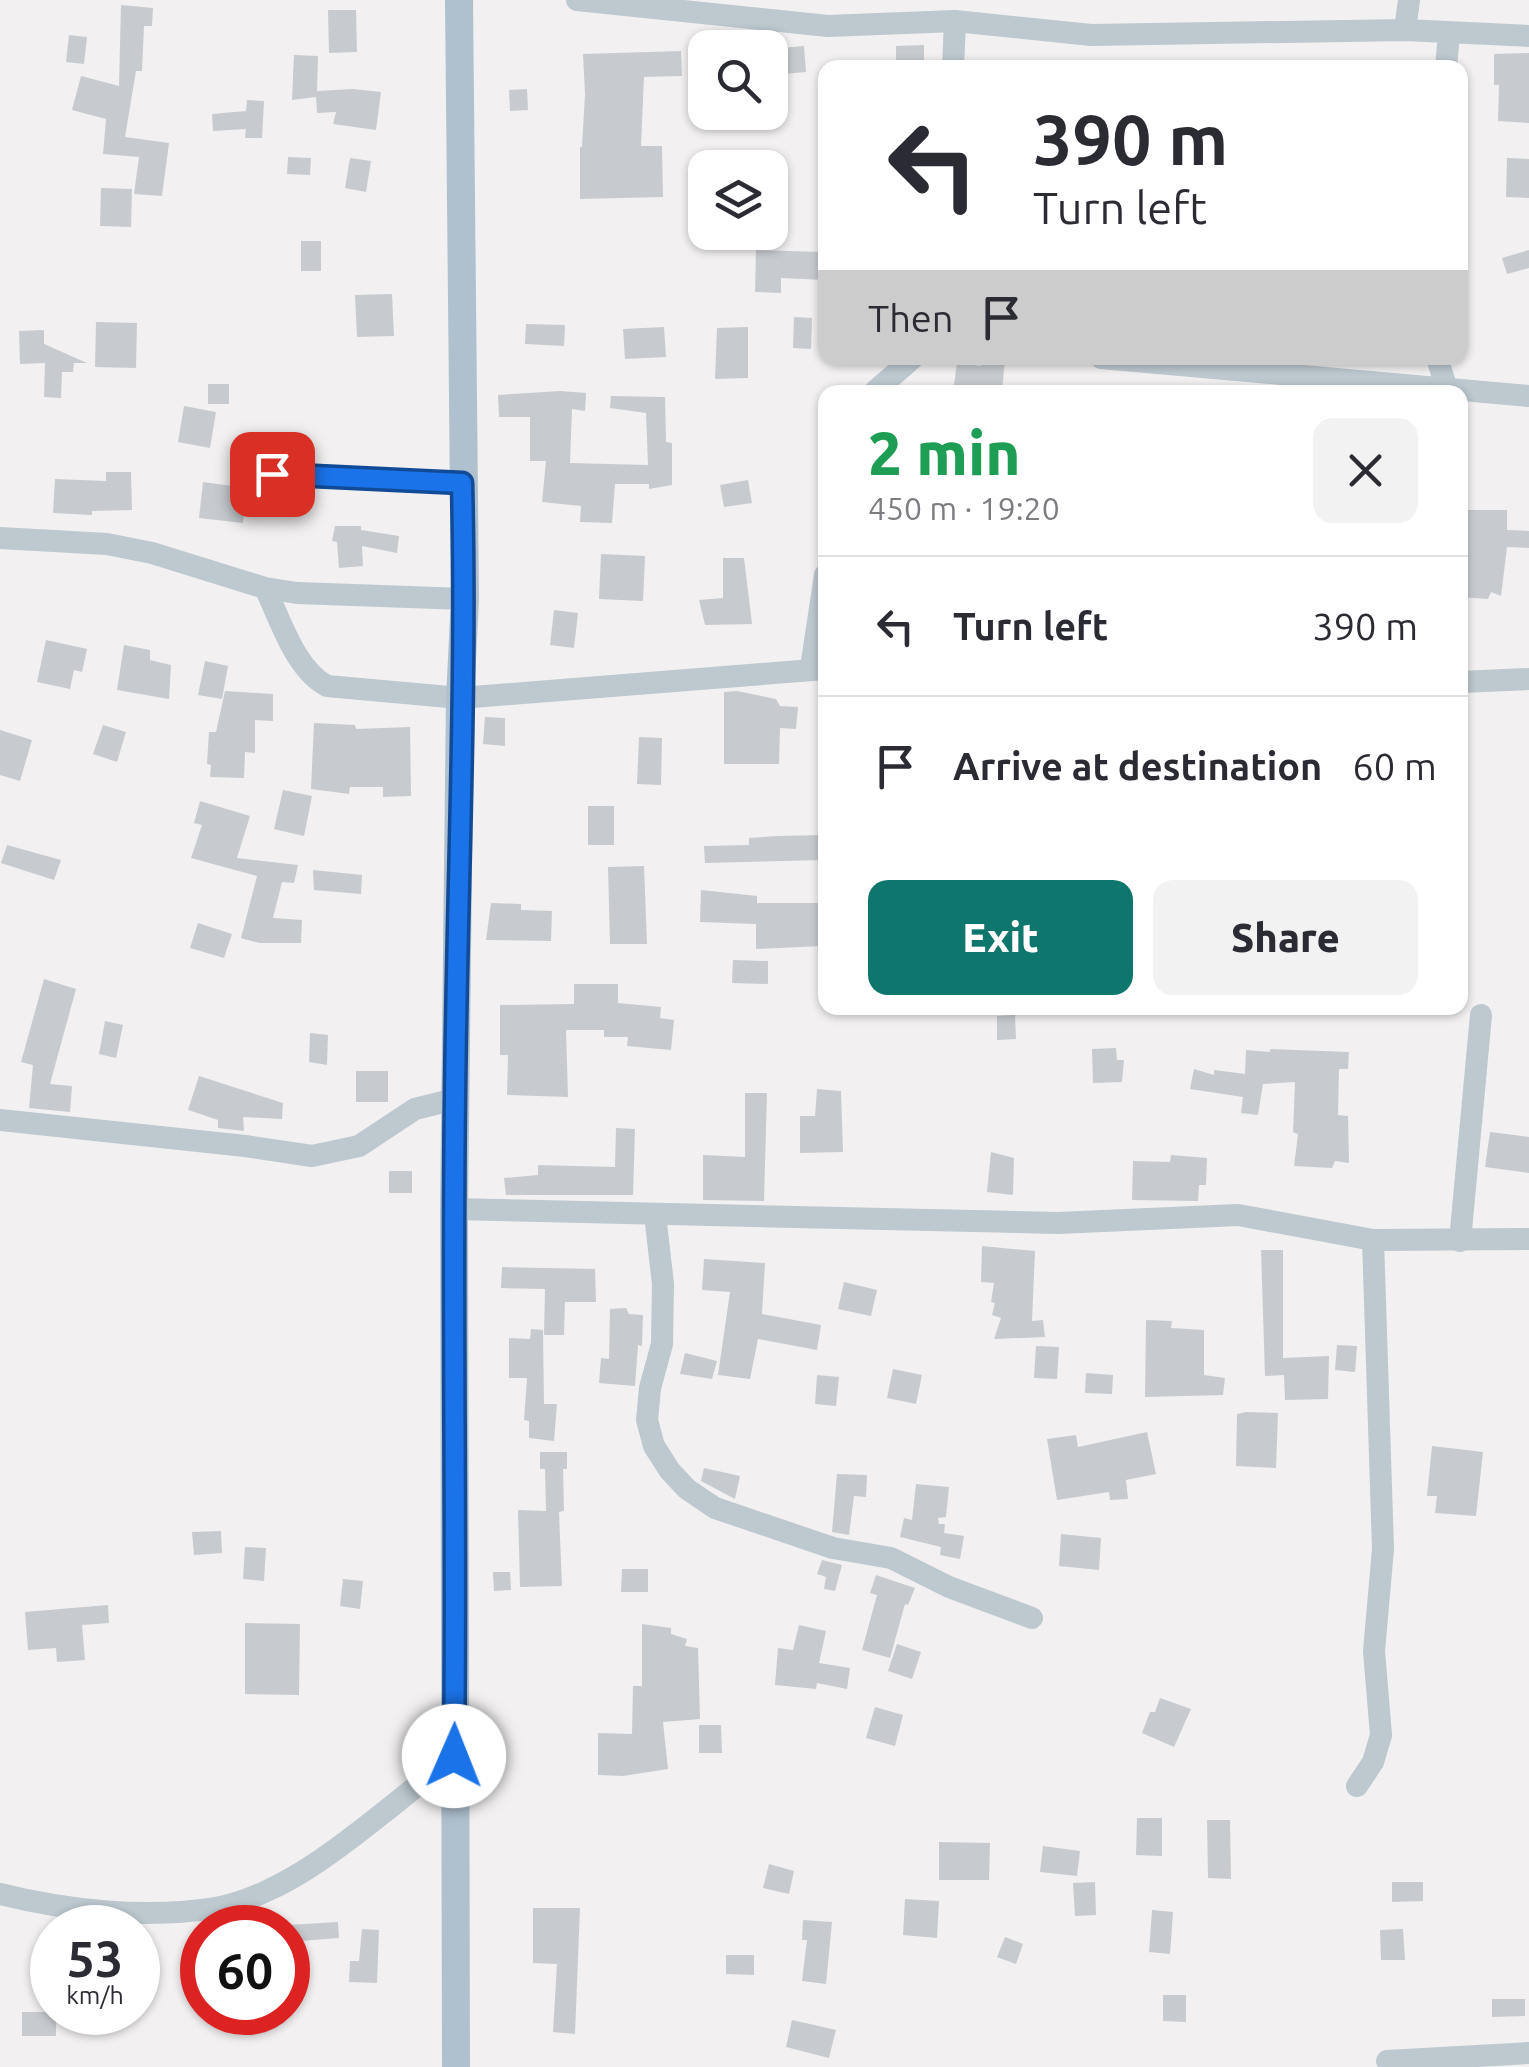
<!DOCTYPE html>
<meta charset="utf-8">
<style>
:root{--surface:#fff;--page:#f2f2f3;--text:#2b2b33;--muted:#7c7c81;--line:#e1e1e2;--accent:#0f766e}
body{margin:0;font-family:Ubuntu,sans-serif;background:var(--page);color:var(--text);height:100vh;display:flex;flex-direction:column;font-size:38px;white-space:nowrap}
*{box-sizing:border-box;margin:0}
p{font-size:32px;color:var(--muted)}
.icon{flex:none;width:55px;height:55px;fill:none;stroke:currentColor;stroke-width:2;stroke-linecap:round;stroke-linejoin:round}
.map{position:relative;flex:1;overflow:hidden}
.side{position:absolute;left:818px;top:385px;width:650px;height:630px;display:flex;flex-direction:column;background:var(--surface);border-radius:20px;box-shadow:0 2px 8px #0004}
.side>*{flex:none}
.hud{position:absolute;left:818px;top:60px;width:650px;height:305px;border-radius:20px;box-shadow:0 2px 8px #0004;background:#fff;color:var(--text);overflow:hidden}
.tools{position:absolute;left:688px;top:30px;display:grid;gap:20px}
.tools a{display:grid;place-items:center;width:100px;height:100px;border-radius:20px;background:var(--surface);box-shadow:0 2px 8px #0004;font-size:50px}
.speed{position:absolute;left:30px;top:1905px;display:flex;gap:20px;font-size:50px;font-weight:700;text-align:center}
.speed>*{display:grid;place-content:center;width:130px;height:130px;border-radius:50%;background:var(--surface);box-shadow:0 2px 8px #0004;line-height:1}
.speed small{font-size:25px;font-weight:400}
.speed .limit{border:15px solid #d22;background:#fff;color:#111}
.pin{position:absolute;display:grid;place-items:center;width:85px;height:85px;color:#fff;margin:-42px;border-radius:20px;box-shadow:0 5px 15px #0006}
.me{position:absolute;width:110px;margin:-55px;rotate:1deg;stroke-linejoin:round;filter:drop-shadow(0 0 8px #0008)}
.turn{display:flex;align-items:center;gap:35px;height:210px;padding:0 50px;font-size:45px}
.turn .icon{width:130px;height:130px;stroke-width:2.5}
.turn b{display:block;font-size:70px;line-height:85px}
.then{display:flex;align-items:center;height:95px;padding:0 50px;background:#0003;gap:20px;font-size:38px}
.round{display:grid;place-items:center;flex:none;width:105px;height:105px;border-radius:20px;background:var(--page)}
.summary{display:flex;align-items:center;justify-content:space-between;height:170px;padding:0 50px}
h1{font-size:60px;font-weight:800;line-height:75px;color:#1e9e55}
.action{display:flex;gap:20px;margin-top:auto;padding:20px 50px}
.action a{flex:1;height:115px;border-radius:20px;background:var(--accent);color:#fff;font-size:40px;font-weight:800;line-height:115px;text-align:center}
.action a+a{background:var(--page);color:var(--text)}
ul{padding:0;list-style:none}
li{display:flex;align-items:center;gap:30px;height:140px;padding:0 50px;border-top:2px solid var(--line)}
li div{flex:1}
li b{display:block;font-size:38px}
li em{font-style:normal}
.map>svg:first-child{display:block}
.building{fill:#c7cbcf}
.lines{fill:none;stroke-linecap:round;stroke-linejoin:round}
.minor{stroke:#bdc8cf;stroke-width:22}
.major{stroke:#afc1cf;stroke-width:28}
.route-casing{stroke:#114b97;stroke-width:25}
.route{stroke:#1a73e8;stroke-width:18}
</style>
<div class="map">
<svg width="1529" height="2067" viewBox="0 0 1529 2067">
<rect width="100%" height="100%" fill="#f2f0f0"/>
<path class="building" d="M 121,5 L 153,8 L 152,26 L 144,26 L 142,71 L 136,71 L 125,137 L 169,143 L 162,196 L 134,194 L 139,157 L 103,154 L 106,119 L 72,110 L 81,76 L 119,86 Z
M 328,10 L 356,10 L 357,52 L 329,53 Z
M 69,35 L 87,37 L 84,64 L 66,62 Z
M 924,45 L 924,66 L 896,66 L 896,46 Z
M 804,46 L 806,72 L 772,75 L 770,49 Z
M 681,51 L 682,76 L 644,77 L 641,146 L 662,146 L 663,197 L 580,199 L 580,147 L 582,147 L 585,94 L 583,54 Z
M 1529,53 L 1529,123 L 1498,121 L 1499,85 L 1494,85 L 1494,54 Z
M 294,55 L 318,56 L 317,91 L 353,89 L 381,92 L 376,130 L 333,124 L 336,112 L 317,113 L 316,97 L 292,100 Z
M 527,89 L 528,110 L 510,111 L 509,90 Z
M 247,100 L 264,101 L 262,138 L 245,138 L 246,129 L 213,131 L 212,114 L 246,111 Z
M 288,157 L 311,158 L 310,175 L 287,174 Z
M 350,158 L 371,161 L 366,192 L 345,188 Z
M 1507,158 L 1529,159 L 1529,198 L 1506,197 Z
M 101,188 L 132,189 L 131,227 L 100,226 Z
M 301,241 L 321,241 L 321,271 L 301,271 Z
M 756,250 L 825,252 L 825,280 L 781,278 L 781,293 L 755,292 Z
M 1529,250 L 1529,268 L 1507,274 L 1502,258 Z
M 392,294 L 394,336 L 357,337 L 355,295 Z
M 794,317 L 812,318 L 811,349 L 793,348 Z
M 96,322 L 137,323 L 136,368 L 95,367 Z
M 526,324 L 565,325 L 564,346 L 525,344 Z
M 664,327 L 666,357 L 625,359 L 623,329 Z
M 748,327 L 748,378 L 715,379 L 717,328 Z
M 44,330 L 44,344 L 87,363 L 74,363 L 73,372 L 62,372 L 61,398 L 44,397 L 45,363 L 20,364 L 19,331 Z
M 982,358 L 1005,358 L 1002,392 L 953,392 L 957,363 L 981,366 Z
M 208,384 L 229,384 L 229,404 L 208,404 Z
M 560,391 L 586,393 L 585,411 L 572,409 L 570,463 L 648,465 L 646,413 L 610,408 L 611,396 L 665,397 L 666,442 L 672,443 L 672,485 L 649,489 L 649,484 L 615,484 L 612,523 L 580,522 L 581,506 L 542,502 L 546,461 L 530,461 L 530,417 L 499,417 L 498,395 Z
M 184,406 L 216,412 L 210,448 L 178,442 Z
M 106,472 L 131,472 L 132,510 L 92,511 L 92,515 L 53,513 L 55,479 L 106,481 Z
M 748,480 L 752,503 L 724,507 L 720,485 Z
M 203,482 L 247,488 L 243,523 L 199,518 Z
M 1461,510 L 1507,510 L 1507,530 L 1529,531 L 1529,548 L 1507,547 L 1501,596 L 1491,592 L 1488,599 L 1460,597 L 1468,527 L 1461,527 Z
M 335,526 L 361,526 L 361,530 L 399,536 L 397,553 L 362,546 L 363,566 L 339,568 L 337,542 L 332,541 Z
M 601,554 L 645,556 L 643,601 L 599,599 Z
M 723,558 L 744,558 L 752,624 L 705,625 L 699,600 L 723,598 Z
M 554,610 L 578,613 L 574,648 L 550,645 Z
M 46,640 L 87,649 L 82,672 L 74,670 L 70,689 L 37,682 Z
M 124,645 L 150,650 L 150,660 L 171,665 L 169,699 L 117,690 Z
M 205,661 L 228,666 L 222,699 L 198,695 Z
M 225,691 L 273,694 L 273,721 L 255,720 L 255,753 L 245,752 L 244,778 L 210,777 L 211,765 L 207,764 L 209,732 L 216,732 Z
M 737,691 L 776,699 L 780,706 L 798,707 L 796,729 L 780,728 L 779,764 L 724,764 L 724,692 Z
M 485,717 L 505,718 L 505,746 L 483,744 Z
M 314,723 L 355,725 L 356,729 L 410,727 L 411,796 L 383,797 L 383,787 L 350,787 L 349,794 L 311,789 Z
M 103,725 L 126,732 L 117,762 L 93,754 Z
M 0,730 L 32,740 L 20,781 L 0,775 Z
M 639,737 L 662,738 L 661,785 L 637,784 Z
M 283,790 L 312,796 L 304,836 L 274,829 Z
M 200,801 L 250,816 L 237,858 L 298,865 L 294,883 L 282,882 L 273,918 L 302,920 L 301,943 L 259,943 L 241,938 L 257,876 L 191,858 L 202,825 L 194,823 Z
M 588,806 L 614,806 L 614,845 L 588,845 Z
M 825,835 L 825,860 L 705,863 L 704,846 L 749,845 L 749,838 L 777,836 Z
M 7,845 L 61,860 L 54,880 L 1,863 Z
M 644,866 L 647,944 L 610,944 L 608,867 Z
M 313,870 L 362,875 L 361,894 L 314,890 Z
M 701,890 L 757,896 L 757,903 L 823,903 L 823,946 L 756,949 L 756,924 L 700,922 Z
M 491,903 L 521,904 L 521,910 L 552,911 L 551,941 L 486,940 Z
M 198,923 L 232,934 L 224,958 L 190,948 Z
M 733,960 L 768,961 L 768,984 L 732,983 Z
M 44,979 L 76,989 L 50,1084 L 72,1086 L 70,1112 L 29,1108 L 33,1065 L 21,1062 Z
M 574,984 L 618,984 L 618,1003 L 661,1007 L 660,1018 L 674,1020 L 671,1050 L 627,1046 L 628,1037 L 604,1037 L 604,1030 L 566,1030 L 568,1097 L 507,1095 L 508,1055 L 500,1055 L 500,1005 L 574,1004 Z
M 1015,1015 L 1016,1039 L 997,1040 L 997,1016 Z
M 105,1021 L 123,1025 L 116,1058 L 99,1054 Z
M 310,1033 L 328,1035 L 327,1065 L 309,1062 Z
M 1116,1048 L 1117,1060 L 1124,1060 L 1122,1082 L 1093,1083 L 1092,1049 Z
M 1270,1049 L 1349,1052 L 1348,1069 L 1339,1069 L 1338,1115 L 1348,1116 L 1349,1163 L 1335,1161 L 1332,1168 L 1294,1166 L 1298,1134 L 1293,1132 L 1295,1082 L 1263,1084 L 1258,1115 L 1241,1113 L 1243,1097 L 1190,1089 L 1194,1069 L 1214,1075 L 1214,1070 L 1245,1074 L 1246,1050 L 1270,1052 Z
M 356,1071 L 388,1071 L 388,1102 L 356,1102 Z
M 199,1076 L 283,1103 L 282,1119 L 243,1117 L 244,1131 L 218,1128 L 218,1120 L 188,1110 Z
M 817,1089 L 841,1091 L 843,1152 L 800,1153 L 800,1116 L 815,1116 Z
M 745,1093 L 767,1093 L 764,1201 L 703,1200 L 703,1155 L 745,1157 Z
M 616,1128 L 635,1129 L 633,1195 L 506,1195 L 504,1178 L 538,1175 L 538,1165 L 615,1167 Z
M 1490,1132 L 1529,1137 L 1529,1173 L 1485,1167 Z
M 991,1152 L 1014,1158 L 1013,1195 L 987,1192 Z
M 1171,1155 L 1207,1158 L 1206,1185 L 1199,1185 L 1198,1201 L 1132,1200 L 1133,1161 L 1170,1162 Z
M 389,1171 L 412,1171 L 412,1193 L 389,1193 Z
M 982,1246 L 1035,1251 L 1032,1321 L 1043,1320 L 1045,1337 L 994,1339 L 1001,1318 L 992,1315 L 995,1303 L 991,1302 L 994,1283 L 981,1282 Z
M 1261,1250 L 1283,1250 L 1283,1358 L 1329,1356 L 1328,1399 L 1285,1400 L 1284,1375 L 1265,1376 Z
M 704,1259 L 765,1263 L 762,1314 L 821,1325 L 817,1350 L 758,1339 L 750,1379 L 718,1375 L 730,1292 L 702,1290 Z
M 502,1267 L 595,1269 L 596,1302 L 565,1302 L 564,1335 L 544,1335 L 545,1289 L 501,1288 Z
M 844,1282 L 877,1290 L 871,1316 L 838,1309 Z
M 626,1308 L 629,1314 L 643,1315 L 642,1346 L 638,1345 L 635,1386 L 599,1383 L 601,1358 L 609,1359 L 610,1309 Z
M 1146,1320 L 1172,1321 L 1171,1328 L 1204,1330 L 1204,1375 L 1225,1378 L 1223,1395 L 1145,1397 Z
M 531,1329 L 543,1330 L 544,1404 L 557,1404 L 554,1441 L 529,1438 L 529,1421 L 524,1420 L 527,1378 L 509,1378 L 509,1338 L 530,1339 Z
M 1337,1345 L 1357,1346 L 1355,1372 L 1335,1370 Z
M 1036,1346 L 1059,1347 L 1057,1379 L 1034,1378 Z
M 685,1353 L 717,1361 L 712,1379 L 680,1374 Z
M 893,1369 L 922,1375 L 916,1404 L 887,1398 Z
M 1086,1373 L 1113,1375 L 1112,1394 L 1085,1393 Z
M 817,1375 L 839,1377 L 836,1406 L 815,1404 Z
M 1246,1412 L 1278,1413 L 1276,1468 L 1236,1466 L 1237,1414 Z
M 1147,1432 L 1156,1474 L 1126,1480 L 1128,1499 L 1110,1500 L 1109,1492 L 1057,1500 L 1047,1439 L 1076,1435 L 1078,1447 Z
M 1432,1446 L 1483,1452 L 1476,1516 L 1435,1513 L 1437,1496 L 1427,1496 Z
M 540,1452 L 567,1452 L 567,1469 L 563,1469 L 564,1511 L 559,1512 L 562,1586 L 520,1587 L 518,1510 L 546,1511 L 545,1469 L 540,1469 Z
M 704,1468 L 740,1476 L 735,1499 L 701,1481 Z
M 837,1474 L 867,1475 L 866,1497 L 854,1496 L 849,1535 L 832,1532 Z
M 916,1484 L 949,1487 L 946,1517 L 938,1518 L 939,1524 L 945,1524 L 944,1533 L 964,1536 L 960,1559 L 940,1555 L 941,1547 L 900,1537 L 904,1518 L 912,1520 Z
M 221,1531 L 222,1553 L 194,1555 L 192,1532 Z
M 1061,1534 L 1101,1538 L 1099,1570 L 1059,1566 Z
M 245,1547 L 266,1548 L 264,1581 L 243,1579 Z
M 822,1560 L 842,1565 L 835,1591 L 824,1589 L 826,1577 L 817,1574 Z
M 622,1569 L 648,1569 L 648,1592 L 621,1592 Z
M 493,1572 L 510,1572 L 511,1590 L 494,1591 Z
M 876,1575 L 915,1588 L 908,1605 L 905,1604 L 890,1658 L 862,1650 L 877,1595 L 870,1593 Z
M 343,1579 L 363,1581 L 360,1609 L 340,1606 Z
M 108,1605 L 109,1623 L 82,1625 L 85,1660 L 57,1662 L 56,1648 L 28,1650 L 25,1612 Z
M 245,1623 L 300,1624 L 299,1695 L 245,1694 Z
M 642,1624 L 671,1628 L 671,1634 L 687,1639 L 685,1646 L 698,1648 L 700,1719 L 663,1722 L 668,1769 L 623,1776 L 598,1775 L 598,1733 L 632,1734 L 633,1686 L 642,1686 Z
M 799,1625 L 826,1631 L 819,1663 L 850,1668 L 847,1689 L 817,1683 L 816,1689 L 775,1685 L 778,1648 L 793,1650 Z
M 897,1644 L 921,1652 L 912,1679 L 888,1671 Z
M 1160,1698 L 1191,1709 L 1174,1747 L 1142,1733 L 1150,1712 L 1155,1712 Z
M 875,1707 L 903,1715 L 895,1746 L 866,1738 Z
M 699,1725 L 721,1725 L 722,1753 L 699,1753 Z
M 1137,1818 L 1162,1818 L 1162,1856 L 1136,1855 Z
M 1207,1820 L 1230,1820 L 1231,1879 L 1208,1878 Z
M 939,1842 L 990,1843 L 989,1880 L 939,1880 Z
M 1043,1846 L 1080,1851 L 1077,1876 L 1040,1872 Z
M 769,1864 L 794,1871 L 789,1894 L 763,1888 Z
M 1095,1882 L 1096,1915 L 1075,1916 L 1073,1883 Z
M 1392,1882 L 1423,1882 L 1423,1901 L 1392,1902 Z
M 905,1899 L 939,1901 L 937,1938 L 903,1935 Z
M 533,1908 L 580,1908 L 575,2034 L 553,2032 L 557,1964 L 533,1963 Z
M 1152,1910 L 1173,1912 L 1170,1954 L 1149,1952 Z
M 803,1920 L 832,1922 L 826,1984 L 802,1981 L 807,1940 L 802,1940 Z
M 338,1922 L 339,1938 L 288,1942 L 288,1925 Z
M 362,1929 L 379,1930 L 377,1983 L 349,1982 L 350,1961 L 359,1961 Z
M 1403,1929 L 1405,1960 L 1381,1960 L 1380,1930 Z
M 1005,1937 L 1023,1944 L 1016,1964 L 997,1957 Z
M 726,1955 L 754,1955 L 754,1975 L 726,1974 Z
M 1163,1995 L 1186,1995 L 1186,2022 L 1163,2021 Z
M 1492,1999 L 1525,1999 L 1525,2016 L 1492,2017 Z
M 22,2012 L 56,2012 L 56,2036 L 22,2036 Z
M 792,2020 L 836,2030 L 829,2058 L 786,2047 Z"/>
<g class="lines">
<path class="minor" d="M 577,0 L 828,26 L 955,21 L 1091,35 L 1405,30 L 1529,36
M 1405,30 L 1409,0
M 953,68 L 955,21
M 1446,68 L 1449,33
M 1101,358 L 1529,396
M 1437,358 L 1448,392
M 874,392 L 913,358
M 272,474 L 462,483
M 0,538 L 107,544 L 152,553 L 265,588 L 297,593 L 465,599
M 265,588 C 281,621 295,669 327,686 L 460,698 L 825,669
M 811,668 L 825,575
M 1460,682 L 1529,679
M 0,1120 L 245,1146 L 312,1156 L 359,1146 L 415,1109 L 455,1099
M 454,1209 L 1058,1223 L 1238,1215 L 1373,1240 L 1529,1239
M 655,1215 L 663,1284 L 662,1344 L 650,1388 L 647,1420 L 654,1446 L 670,1471 L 687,1489 L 715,1508 L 833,1548 L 891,1558 L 949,1587 L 1032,1618
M 1460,1241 L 1481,1015
M 1357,1786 L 1373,1762 L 1381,1735 L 1374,1651 L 1383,1549 L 1373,1240
M 0,1894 C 68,1911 145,1919 215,1908 C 247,1903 286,1883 313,1865 C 362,1833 407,1792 454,1757
M 1387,2061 L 1529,2053"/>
<path class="major" d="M 456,2067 L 454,1209 L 460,698 L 465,599 L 459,0"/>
</g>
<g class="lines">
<defs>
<path id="route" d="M 272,474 L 462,483 C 467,687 457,892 455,1097 C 452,1317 457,1537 454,1756"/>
</defs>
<use href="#route" class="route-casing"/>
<use href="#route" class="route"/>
</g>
</svg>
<div class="tools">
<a><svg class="icon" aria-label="search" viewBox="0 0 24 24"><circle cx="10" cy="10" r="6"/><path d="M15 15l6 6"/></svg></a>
<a><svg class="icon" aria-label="layers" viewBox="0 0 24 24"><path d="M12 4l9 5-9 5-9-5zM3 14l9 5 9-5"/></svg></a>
</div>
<div class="speed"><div>53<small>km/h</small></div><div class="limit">60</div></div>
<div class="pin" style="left:272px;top:474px;background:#d93025"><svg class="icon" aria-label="arrive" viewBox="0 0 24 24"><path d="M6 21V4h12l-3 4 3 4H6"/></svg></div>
<svg class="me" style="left:454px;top:1756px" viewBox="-20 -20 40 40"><circle r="19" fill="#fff"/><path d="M0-13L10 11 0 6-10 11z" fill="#1a73e8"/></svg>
<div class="hud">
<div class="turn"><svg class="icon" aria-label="left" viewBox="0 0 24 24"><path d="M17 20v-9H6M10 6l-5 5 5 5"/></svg><div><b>390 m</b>Turn left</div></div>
<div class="then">Then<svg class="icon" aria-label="arrive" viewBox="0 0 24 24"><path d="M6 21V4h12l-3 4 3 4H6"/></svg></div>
</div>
<section class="side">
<div class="summary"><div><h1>2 min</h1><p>450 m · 19:20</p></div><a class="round"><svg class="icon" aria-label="close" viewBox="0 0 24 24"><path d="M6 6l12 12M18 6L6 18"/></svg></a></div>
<ul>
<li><svg class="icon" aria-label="left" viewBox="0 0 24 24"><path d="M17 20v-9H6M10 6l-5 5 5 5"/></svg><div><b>Turn left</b></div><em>390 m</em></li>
<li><svg class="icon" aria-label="arrive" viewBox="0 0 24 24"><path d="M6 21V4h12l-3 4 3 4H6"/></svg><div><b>Arrive at destination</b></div><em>60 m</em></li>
</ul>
<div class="action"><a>Exit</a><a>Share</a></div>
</section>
</div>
